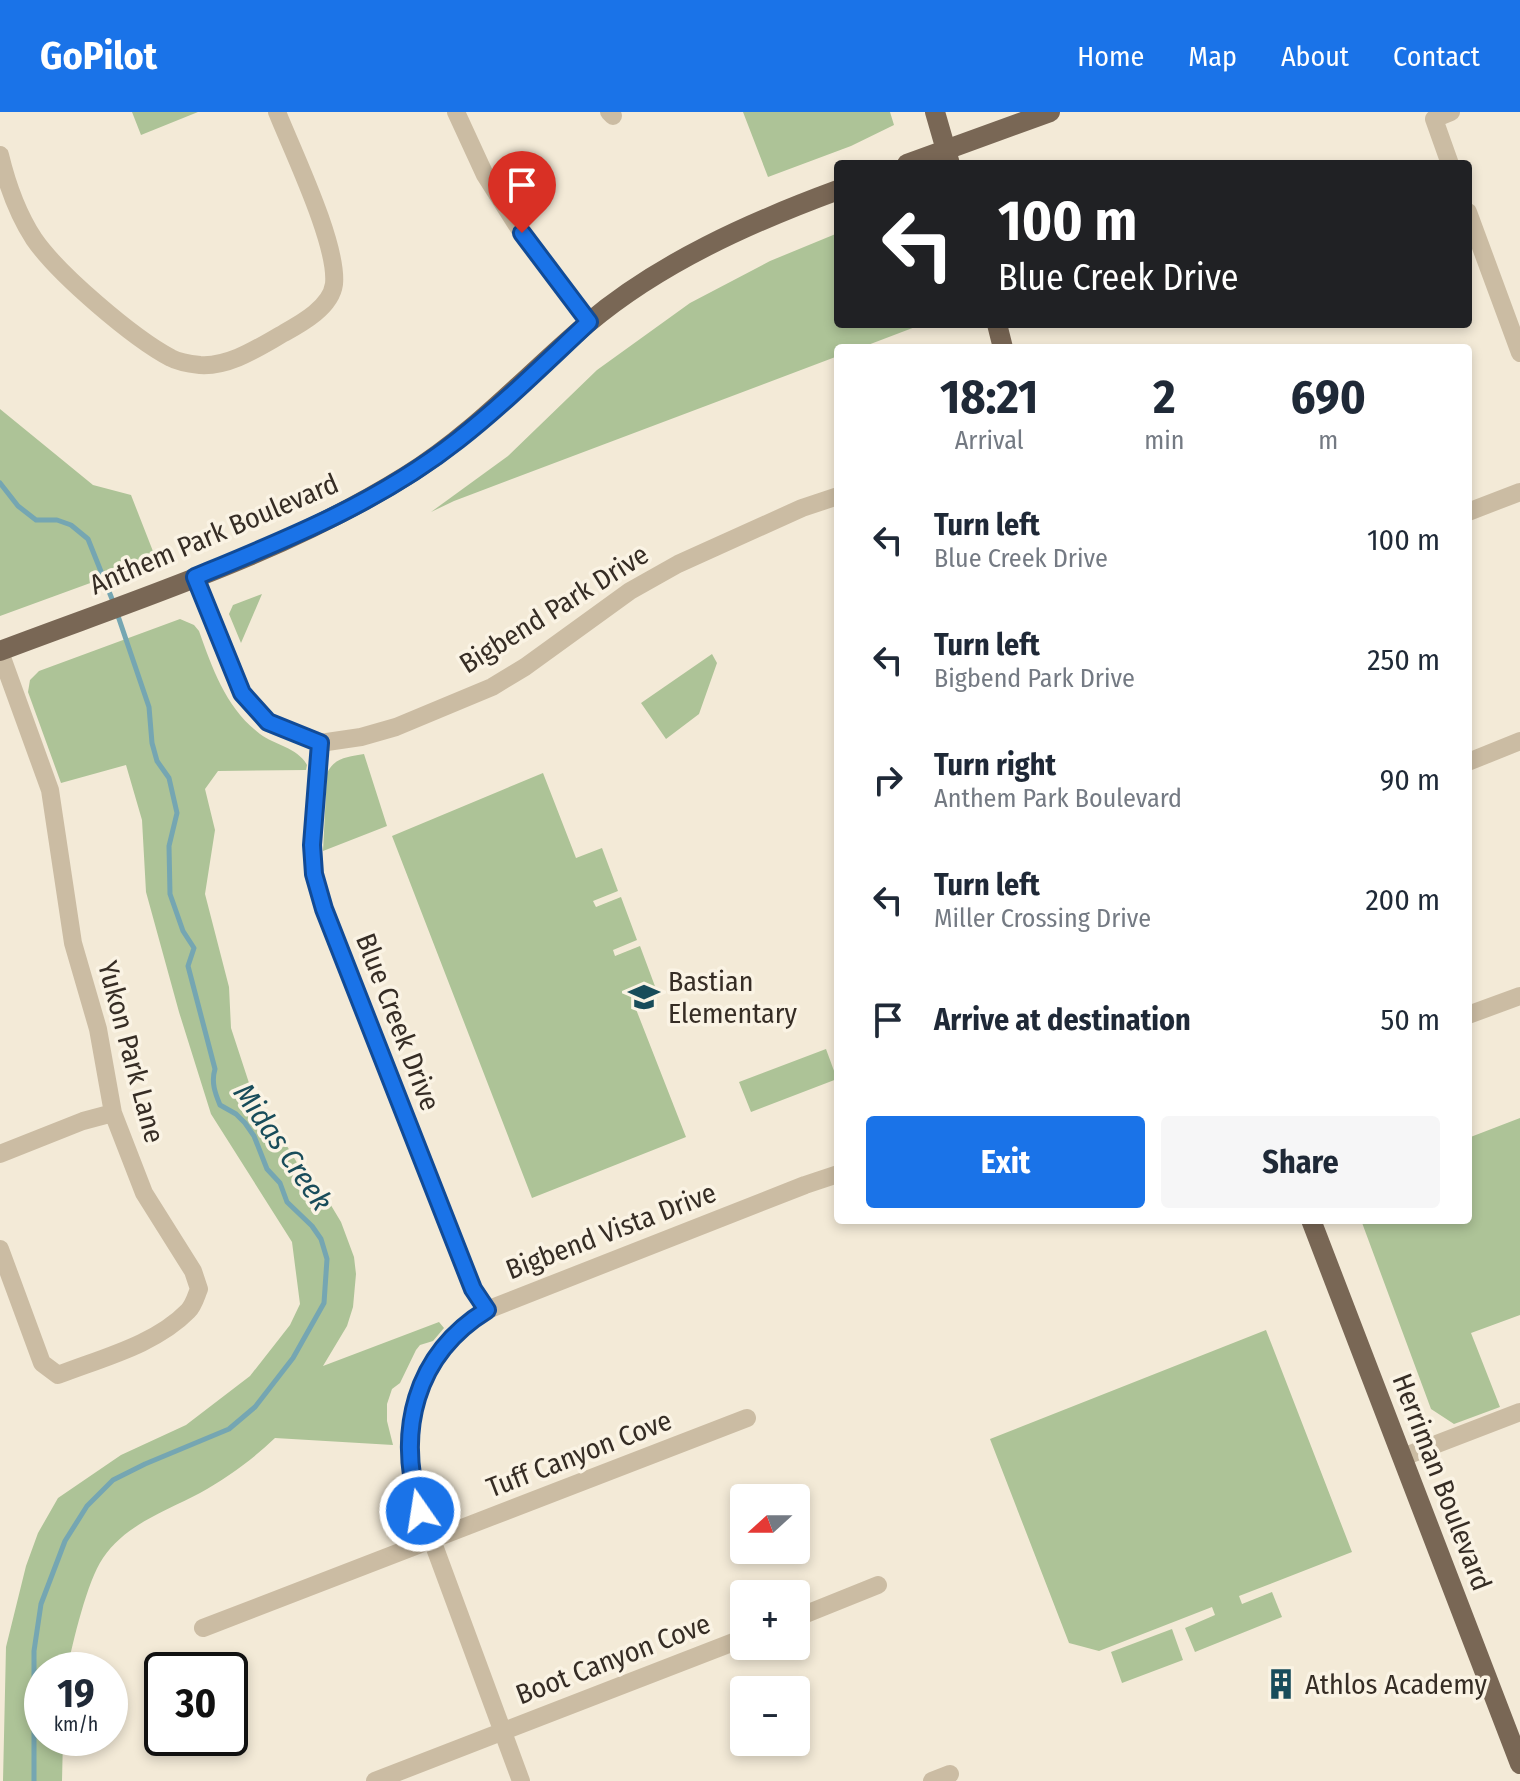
<!DOCTYPE html>
<meta charset="utf-8">
<style>
:root{--surface:#fff;--page:#f6f6f7;--text:#1f2937;--muted:#747a83;--accent:#1a73e8}
body{margin:0;font-family:"Fira Sans Condensed",sans-serif;background:var(--page);color:var(--text);height:100vh;display:flex;flex-direction:column;font-size:30px;white-space:nowrap}
*{box-sizing:border-box;margin:0}
p{font-size:26px;color:var(--muted)}
.icon{flex:none;width:44px;height:44px;fill:none;stroke:currentColor;stroke-width:2;stroke-linecap:round;stroke-linejoin:round}
.map{position:relative;flex:1;overflow:hidden}
.details{position:absolute;left:834px;top:232px;width:638px;height:880px;display:flex;flex-direction:column;background:var(--surface);border-radius:8px;box-shadow:0 4px 12px #0003}
.details>*{flex:none}
.top-card{position:absolute;left:834px;top:48px;width:638px;height:168px;border-radius:8px;box-shadow:0 4px 12px #0003;background:#202124;color:#fff;overflow:hidden}
.needle{width:52px;rotate:249deg}
.fabs{position:absolute;left:730px;top:1372px;display:grid;gap:16px}
.fabs a{display:grid;place-items:center;width:80px;height:80px;border-radius:8px;background:var(--surface);box-shadow:0 4px 12px #0003;font-size:40px}
.speed{position:absolute;left:24px;top:1540px;display:flex;gap:16px;font-size:40px;font-weight:700;text-align:center}
.speed>*{display:grid;place-content:center;width:104px;height:104px;border-radius:50%;background:var(--surface);box-shadow:0 4px 12px #0003;line-height:1}
.speed small{font-size:20px;font-weight:400}
.speed .limit{border:4px solid #111;border-radius:12px;background:#fff;color:#111}
.pin{position:absolute;display:grid;place-items:center;width:68px;height:68px;color:#fff;margin:-82px -34px;border-radius:50% 50% 50% 0;rotate:-45deg;box-shadow:0 0 8px #0007}
.pin .icon{rotate:45deg}
.me{position:absolute;width:88px;margin:-44px;rotate:347deg;stroke-linejoin:round;filter:drop-shadow(0 0 6px #0008)}
.turn{display:flex;align-items:center;gap:28px;height:168px;padding:0 32px;font-size:36px}
.turn .icon{width:104px;height:104px;stroke-width:2.5}
.turn b{display:block;font-size:56px;line-height:68px}
.eta{display:flex;justify-content:space-evenly;align-items:center;height:136px;text-align:center}
.eta b{font-size:48px;font-weight:700;line-height:56px}
.action{display:flex;gap:16px;margin-top:auto;padding:16px 32px}
.action a{flex:1;height:92px;border-radius:8px;background:var(--accent);color:#fff;font-size:32px;font-weight:700;line-height:92px;text-align:center}
.action a+a{background:var(--page);color:var(--text)}
ul{padding:0;list-style:none}
li{display:flex;align-items:center;gap:24px;height:120px;padding:0 32px}
li div{flex:1}
li b{display:block;font-size:30px}
li em{font-style:normal}
header{display:flex;align-items:center;gap:48px;box-sizing:border-box;height:112px;padding:0 40px;background:var(--accent);color:#fff}
header strong{font-size:38px}
nav{display:flex;gap:44px;margin-inline-start:auto;font-size:28px}
.map>svg:first-child{display:block}
.green{fill:#adc397}
.lines{fill:none;stroke-linecap:round;stroke-linejoin:round}
.stream{stroke:#75a6b2;stroke-width:5}
.minor{stroke:#cbbca3;stroke-width:18}
.major{stroke:#796755;stroke-width:20}
.route-casing{stroke:#114b97;stroke-width:20}
.route{stroke:#1a73e8;stroke-width:14}
.labels{text-anchor:middle;dominant-baseline:central;stroke-width:7;stroke-linejoin:round;paint-order:stroke}
.street-label{font-size:28px;fill:#362d25;stroke:#faf3e4}
.poi-label{font-size:28px;fill:#362d25;stroke:#faf3e4;text-anchor:start}
.water-label{font-size:30px;font-style:italic;fill:#184c5a;stroke:#faf3e4}
</style>
<header>
<strong>GoPilot</strong>
<nav><a>Home</a><a>Map</a><a>About</a><a>Contact</a></nav>
</header>
<div class="map">
<svg width="1520" height="1669" viewBox="0 0 1520 1669">
<rect width="100%" height="100%" fill="#f3ead7"/>
<path class="green" d="M 132,0 L 198,0 L 141,23 Z
M 743,0 L 890,0 L 894,13 L 851,34 L 768,65 Z
M 838,121 L 838,212 L 923,212 L 860,236 L 838,236 L 838,244 L 454,389 L 431,400 L 508,344 L 597,258 L 690,191 L 770,149 Z
M 0,297 L 93,373 L 131,383 L 156,447 L 0,504 Z
M 262,482 L 241,531 L 229,502 L 233,493 Z
M 180,507 L 194,513 L 199,519 C 213,558 226,596 260,622 C 275,633 298,636 307,653 L 306,658 L 218,659 L 205,677 L 215,718 L 205,782 L 229,875 L 231,916 L 249,971 L 299,1054 L 329,1090 L 341,1110 L 354,1145 L 356,1162 L 353,1195 L 347,1214 L 323,1254 L 439,1210 L 444,1216 L 433,1229 L 420,1233 L 416,1238 L 400,1271 L 392,1277 L 387,1292 L 387,1309 L 393,1333 L 275,1326 C 252,1348 228,1365 200,1381 C 166,1399 126,1412 103,1446 C 87,1469 73,1530 67,1558 L 42,1558 L 42,1626 L 63,1626 L 62,1669 L 3,1669 L 6,1535 L 26,1454 L 38,1421 L 58,1386 L 121,1343 L 186,1313 L 250,1264 L 290,1213 L 300,1192 L 292,1130 L 211,1002 L 179,900 L 146,780 L 142,708 L 126,653 L 61,671 L 28,580 L 30,568 L 39,559 Z
M 712,542 L 717,551 L 699,602 L 666,627 L 641,591 Z
M 364,642 L 387,714 L 323,739 L 327,661 C 335,645 348,645 364,642 Z
M 543,661 L 576,746 L 602,736 L 618,779 L 593,789 L 596,795 L 621,785 L 637,828 L 613,838 L 615,844 L 640,834 L 656,877 L 632,887 L 686,1025 L 532,1086 L 392,724 Z
M 826,937 L 837,967 L 751,1000 L 739,970 Z
M 1520,1006 L 1520,1203 L 1471,1221 L 1500,1295 L 1454,1312 L 1431,1297 L 1361,1108 L 1468,1108 L 1468,1026 Z
M 1266,1218 L 1352,1440 L 1239,1484 L 1242,1492 L 1272,1480 L 1282,1505 L 1195,1540 L 1185,1516 L 1215,1503 L 1212,1495 L 1099,1539 L 1069,1531 L 990,1327 Z
M 1172,1517 L 1183,1548 L 1122,1571 L 1111,1540 Z"/>
<g class="lines">
<path class="stream" d="M 0,371 L 18,394 L 36,408 L 57,408 L 71,413 L 88,427 L 114,492
M 34,1669 L 34,1539 L 41,1492 L 65,1429 L 87,1394 L 113,1368 L 145,1352 L 229,1317 L 255,1295 L 293,1246 L 324,1191 L 327,1147 L 321,1127 L 312,1114 L 287,1090 L 280,1071 L 267,1057 L 254,1024 L 245,1011 L 236,1002 L 220,993 C 215,981 211,970 215,957 L 188,854 L 194,836 L 183,819 L 170,782 L 169,734 L 177,701 L 169,666 L 157,649 L 152,631 L 149,595 L 117,501"/>
<path class="minor" d="M 456,0 L 485,63 L 522,121 L 589,210
M 609,0 L 613,4
M 0,43 C 7,72 17,101 34,127 C 58,162 133,226 171,246 C 178,250 191,252 200,253 C 230,255 259,235 284,221 C 302,211 331,195 334,172 C 338,133 293,40 277,0
M 1450,52 L 1434,7 L 1451,0
M 1468,100 L 1520,241
M 1468,400 L 1520,380
M 195,465 L 242,581 L 268,610 L 320,631 L 361,625 L 396,615 L 492,575 L 525,555 L 630,479 L 678,452 L 802,396 L 838,384
M 0,540 L 50,678 L 73,831 L 98,917 L 113,1001 L 144,1081 L 193,1159 L 199,1177 C 196,1184 194,1193 188,1199 C 155,1233 101,1246 58,1263 L 42,1251 L 0,1137
M 320,631 L 312,733 L 314,762 L 324,797 L 473,1177 L 487,1198
M 1468,650 L 1520,629
M 1468,903 L 1520,884
M 0,1042 L 83,1009 L 113,1001
M 1403,1345 L 1520,1300
M 796,1506 L 878,1473
M 203,1516 L 747,1306
M 375,1669 L 744,1526
M 521,1669 L 415,1382 C 399,1307 420,1240 487,1198 L 805,1073 L 838,1062
M 932,1669 L 950,1662"/>
<path class="major" d="M 935,0 L 950,52
M 907,52 L 1050,0
M 997,212 L 1003,236
M 0,539 C 137,487 281,442 406,364 C 474,322 527,263 587,212 C 659,151 751,110 838,78
M 1311,1108 L 1520,1652"/>
</g>
<g class="lines">
<defs>
<path id="route" d="M 420,1399 C 396,1320 414,1243 487,1198 L 473,1177 L 324,797 L 314,762 L 312,733 L 320,631 L 268,610 L 242,581 L 195,465 C 287,427 378,391 458,328 C 504,292 546,250 589,210 L 522,121"/>
</defs>
<use href="#route" class="route-casing"/>
<use href="#route" class="route"/>
</g>
<defs>
<symbol id="school-bare" viewBox="-9 -9 18 18"><path d="M0-5L7-2L0 1L-7-2ZM-4 1L0 2.5L4 1V4Q0 6-4 4Z" fill="#184c5a" stroke="#faf3e4" stroke-width="2.5" paint-order="stroke"/></symbol>
<symbol id="building-bare" viewBox="-9 -9 18 18"><path d="M-4-6H4V6H1V3H-1V6H-4ZM-2.5-4.3h1.7v1.8h-1.7ZM.8-4.3h1.7v1.8H.8ZM-2.5-1h1.7V.8h-1.7ZM.8-1h1.7V.8H.8Z" fill="#184c5a" stroke="#faf3e4" stroke-width="2.5" paint-order="stroke"/></symbol>
</defs>
<g fill-rule="evenodd">
<use href="#school-bare" x="622" y="863" width="44" height="44"/>
<use href="#building-bare" x="1259" y="1550" width="44" height="44"/>
</g>
<g class="labels">
<g class="street-label">
<text transform="translate(214 422) rotate(-23)">Anthem Park Boulevard</text>
<text transform="translate(554 497) rotate(-32)">Bigbend Park Drive</text>
<text transform="translate(398 910) rotate(69)">Blue Creek Drive</text>
<text transform="translate(131 940) rotate(75)">Yukon Park Lane</text>
<text transform="translate(611 1119) rotate(-21)">Bigbend Vista Drive</text>
<text transform="translate(579 1342) rotate(-21)">Tuff Canyon Cove</text>
<text transform="translate(1442 1370) rotate(69)">Herriman Boulevard</text>
<text transform="translate(613 1547) rotate(-21)">Boot Canyon Cove</text>
</g>
<g class="poi-label">
<text x="668" y="869">Bastian<tspan x="668" dy="32">Elementary</tspan></text>
<text x="1305" y="1572">Athlos Academy</text>
</g>
<g class="water-label">
<text transform="translate(283 1035) rotate(55)">Midas Creek</text>
</g>
</g>
</svg>
<div class="fabs">
<a><svg class="needle" viewBox="-14 -14 28 28"><path d="M0-13l5 13h-10z" fill="#e53935"/><path d="M0 13l5-13h-10z" fill="#747a83"/></svg></a>
<a>+</a>
<a>−</a>
</div>
<div class="speed"><div>19<small>km/h</small></div><div class="limit">30</div></div>
<div class="pin" style="left:522px;top:121px;background:#d93025"><svg class="icon" aria-label="arrive" viewBox="0 0 24 24"><path d="M6 21V4h12l-3 4 3 4H6"/></svg></div>
<svg class="me" style="left:420px;top:1399px" viewBox="-20 -20 40 40"><circle r="17" fill="#1a73e8" stroke="#fff" stroke-width="3"/><path d="M0-11L8 9 0 5-8 9z" fill="#fff"/></svg>
<div class="top-card">
<div class="turn"><svg class="icon" aria-label="left" viewBox="0 0 24 24"><path d="M17 20v-9H6M10 6l-5 5 5 5"/></svg><div><b>100 m</b>Blue Creek Drive</div></div>
</div>
<section class="details">
<div class="eta">
<div><b>18:21</b><p>Arrival</p></div>
<div><b>2</b><p>min</p></div>
<div><b>690</b><p>m</p></div>
</div>
<ul>
<li><svg class="icon" aria-label="left" viewBox="0 0 24 24"><path d="M17 20v-9H6M10 6l-5 5 5 5"/></svg><div><b>Turn left</b><p>Blue Creek Drive</p></div><em>100 m</em></li>
<li><svg class="icon" aria-label="left" viewBox="0 0 24 24"><path d="M17 20v-9H6M10 6l-5 5 5 5"/></svg><div><b>Turn left</b><p>Bigbend Park Drive</p></div><em>250 m</em></li>
<li><svg class="icon" aria-label="right" viewBox="0 0 24 24"><path d="M7 20v-9h11M14 6l5 5-5 5"/></svg><div><b>Turn right</b><p>Anthem Park Boulevard</p></div><em>90 m</em></li>
<li><svg class="icon" aria-label="left" viewBox="0 0 24 24"><path d="M17 20v-9H6M10 6l-5 5 5 5"/></svg><div><b>Turn left</b><p>Miller Crossing Drive</p></div><em>200 m</em></li>
<li><svg class="icon" aria-label="arrive" viewBox="0 0 24 24"><path d="M6 21V4h12l-3 4 3 4H6"/></svg><div><b>Arrive at destination</b></div><em>50 m</em></li>
</ul>
<div class="action"><a>Exit</a><a>Share</a></div>
</section>
</div>
